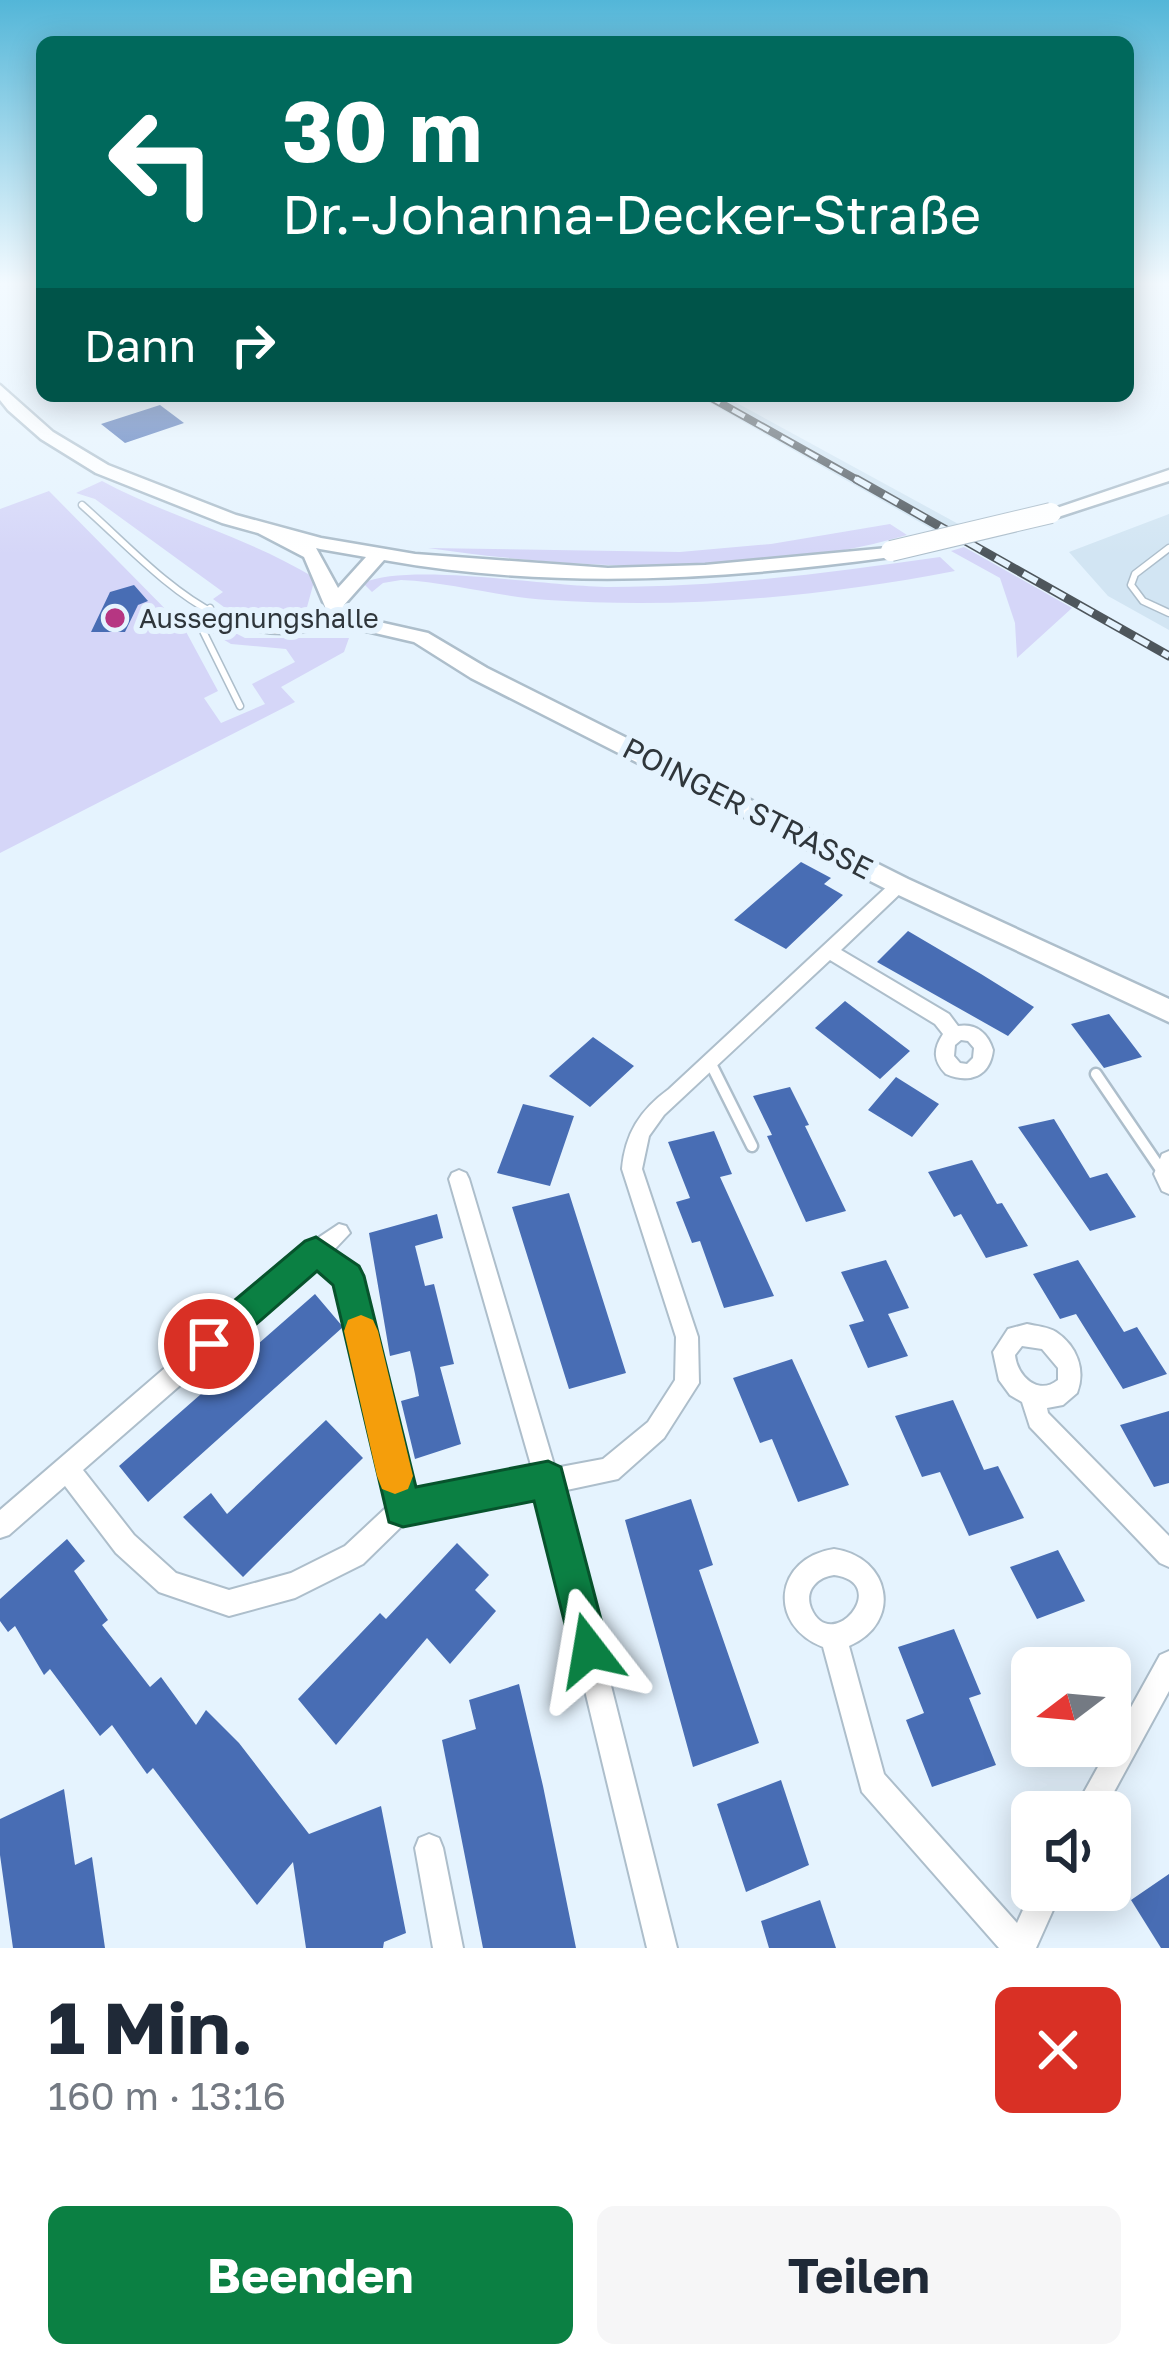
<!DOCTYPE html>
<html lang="de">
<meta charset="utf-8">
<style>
:root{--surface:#fff;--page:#f6f6f7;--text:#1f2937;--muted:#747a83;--accent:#0b8043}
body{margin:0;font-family:"Golos Text",sans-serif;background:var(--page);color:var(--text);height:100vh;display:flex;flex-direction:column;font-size:45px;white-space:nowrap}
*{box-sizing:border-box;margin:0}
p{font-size:39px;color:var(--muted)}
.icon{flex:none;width:66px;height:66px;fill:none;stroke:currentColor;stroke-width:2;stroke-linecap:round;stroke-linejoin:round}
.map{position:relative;height:1948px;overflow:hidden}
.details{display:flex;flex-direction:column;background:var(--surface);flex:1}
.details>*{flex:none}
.top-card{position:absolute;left:36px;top:36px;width:1098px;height:366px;border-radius:18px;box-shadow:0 6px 30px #0003;background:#00695c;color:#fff;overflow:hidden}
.needle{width:78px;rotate:254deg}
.buttons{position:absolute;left:1011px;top:1647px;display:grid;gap:24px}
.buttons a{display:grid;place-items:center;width:120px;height:120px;border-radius:18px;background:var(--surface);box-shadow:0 6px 30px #0003;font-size:60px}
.pin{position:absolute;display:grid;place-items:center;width:102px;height:102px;color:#fff;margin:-51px;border:6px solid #fff;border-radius:50%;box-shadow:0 3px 12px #0007}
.me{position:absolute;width:132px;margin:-66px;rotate:346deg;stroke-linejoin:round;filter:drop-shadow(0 0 9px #0008)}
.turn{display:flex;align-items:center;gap:42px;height:252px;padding:0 48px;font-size:54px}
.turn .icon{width:156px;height:156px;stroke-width:2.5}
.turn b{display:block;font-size:84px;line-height:102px}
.then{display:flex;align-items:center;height:114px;padding:0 48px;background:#0003;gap:24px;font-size:45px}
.round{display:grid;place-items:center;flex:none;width:126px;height:126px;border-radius:18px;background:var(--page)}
.summary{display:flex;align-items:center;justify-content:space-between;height:204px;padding:0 48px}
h1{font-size:72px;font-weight:700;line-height:90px}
.action{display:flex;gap:24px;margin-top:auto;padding:24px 48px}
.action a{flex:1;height:138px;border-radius:18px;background:var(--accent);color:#fff;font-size:48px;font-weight:700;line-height:138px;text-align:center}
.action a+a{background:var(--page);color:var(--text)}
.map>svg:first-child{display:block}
.built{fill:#d2e5f3}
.green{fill:#d5d6f8}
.building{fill:#486db4}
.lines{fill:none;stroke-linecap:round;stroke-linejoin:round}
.lane-far1-casing{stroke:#adbecb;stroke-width:9}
.lane-casing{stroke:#adbecb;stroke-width:15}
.street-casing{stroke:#adbecb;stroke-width:4}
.secondary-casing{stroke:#adbecb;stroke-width:5}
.lane-far1{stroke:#fff;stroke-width:6}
.lane{stroke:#fff;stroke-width:10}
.street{fill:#fff;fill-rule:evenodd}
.secondary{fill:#fff;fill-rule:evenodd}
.rail-far1-casing{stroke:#4e565c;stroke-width:8}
.rail-casing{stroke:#4e565c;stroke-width:9}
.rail-far1{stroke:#e5f3fe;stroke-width:4.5;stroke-dasharray:14;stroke-linecap:butt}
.rail{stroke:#e5f3fe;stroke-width:6;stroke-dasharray:16;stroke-linecap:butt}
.secondary-bridge-casing{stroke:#adbecb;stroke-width:22;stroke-linecap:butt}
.secondary-bridge{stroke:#fff;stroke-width:20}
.route{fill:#0b8043;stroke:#07532c;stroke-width:3}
.slow{fill:#f59e0b}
.poi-dot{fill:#b63682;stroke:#e5f3fe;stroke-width:4.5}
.labels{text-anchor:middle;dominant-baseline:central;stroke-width:12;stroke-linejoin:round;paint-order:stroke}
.far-poi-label{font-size:27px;fill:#2f363b;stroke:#e5f3fe;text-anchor:start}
.street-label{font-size:30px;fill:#2f363b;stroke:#e5f3fe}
</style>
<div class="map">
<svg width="1169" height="1948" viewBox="0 0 1169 1948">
<rect width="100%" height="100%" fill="#e5f3fe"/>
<path class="built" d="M 698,396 L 724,396 L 962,526 L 937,532 Z
M 1169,514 L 1169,630 L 1108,596 L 1069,552 Z"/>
<path class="green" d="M 102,481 C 171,518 248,537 315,578 L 304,618 L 290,629 L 251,627 L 213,599 L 223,592 L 95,499 L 76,493 Z
M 49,491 L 184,628 L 218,691 L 204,698 L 221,723 L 265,704 L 252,684 L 295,662 L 286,649 L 231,644 L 211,632 L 210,620 L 245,638 L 349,638 L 344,652 L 281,687 L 295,702 L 0,853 L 0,509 Z
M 890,524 L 907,535 C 761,578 578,570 428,548 L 680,552 L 771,544 Z
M 964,547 L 1072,608 L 1017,658 L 1015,623 L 1000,578 L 951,551 Z
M 940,557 L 955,571 C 821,597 685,609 548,600 C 499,597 449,582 401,580 L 383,583 L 372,592 L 363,583 C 411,562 549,587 610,587 C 722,587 829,573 940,557 Z"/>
<path class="building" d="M 160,405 L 184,423 L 125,443 L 101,424 Z
M 134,585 L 148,601 L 138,605 L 125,632 L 91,632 L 110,592 Z
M 801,862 L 831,878 L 824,884 L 843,895 L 786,949 L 734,920 Z
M 908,931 L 981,974 L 1034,1007 L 1008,1036 L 877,962 Z
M 845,1001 L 910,1051 L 880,1079 L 815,1028 Z
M 1109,1014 L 1126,1036 L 1142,1057 L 1104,1068 L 1071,1024 Z
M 593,1037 L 634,1066 L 590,1107 L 549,1076 Z
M 896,1077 L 939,1104 L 912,1137 L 868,1110 Z
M 790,1087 L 809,1125 L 805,1126 L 846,1211 L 806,1222 L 767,1136 L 772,1135 L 753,1096 Z
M 523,1104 L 574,1116 L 550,1186 L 497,1173 Z
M 1054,1119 L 1090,1178 L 1107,1173 L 1136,1217 L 1090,1231 L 1018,1127 Z
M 714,1131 L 732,1174 L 720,1177 L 774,1296 L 724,1308 L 700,1241 L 692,1243 L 676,1202 L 690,1198 L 668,1142 Z
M 972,1160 L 997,1204 L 1002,1203 L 1028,1246 L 986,1258 L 961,1214 L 954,1217 L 928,1172 Z
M 569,1193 L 626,1373 L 569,1389 L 512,1207 Z
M 437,1214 L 443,1238 L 415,1246 L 425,1286 L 434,1284 L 454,1364 L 440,1367 L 461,1444 L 415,1459 L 401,1401 L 419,1396 L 415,1374 L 410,1351 L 390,1356 L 369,1233 Z
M 886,1260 L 909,1308 L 888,1314 L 908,1356 L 868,1368 L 849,1325 L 864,1321 L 841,1272 Z
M 1078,1260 L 1124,1332 L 1137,1327 L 1167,1374 L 1123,1389 L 1076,1314 L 1060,1319 L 1033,1274 Z
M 315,1294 L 343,1327 L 148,1502 L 119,1466 Z
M 792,1359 L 849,1485 L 798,1502 L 772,1439 L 760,1443 L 733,1378 Z
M 953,1400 L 984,1470 L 998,1466 L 1024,1518 L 969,1536 L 940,1472 L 922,1477 L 895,1416 Z
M 1169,1411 L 1169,1483 L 1154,1487 L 1120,1425 Z
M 326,1420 L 363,1458 L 243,1577 L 183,1517 L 211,1493 L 227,1514 Z
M 691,1499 L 713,1565 L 699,1570 L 759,1743 L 693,1767 L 625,1520 Z
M 67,1539 L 85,1561 L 74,1571 L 108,1620 L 102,1625 L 150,1687 L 161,1677 L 196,1725 L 206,1710 L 239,1743 L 309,1834 L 381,1806 L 406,1933 L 384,1942 L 383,1948 L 306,1948 L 293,1862 L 257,1905 L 153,1768 L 147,1774 L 112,1725 L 100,1736 L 50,1669 L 44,1675 L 15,1626 L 8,1632 L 0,1621 L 0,1599 Z
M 457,1543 L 489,1575 L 475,1590 L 496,1611 L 450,1664 L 427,1638 L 336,1745 L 298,1699 L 380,1613 L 386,1619 Z
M 1058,1550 L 1085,1601 L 1037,1619 L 1010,1567 Z
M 954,1629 L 981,1694 L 969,1698 L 996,1765 L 932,1787 L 906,1720 L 924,1713 L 898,1647 Z
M 519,1684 L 543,1786 L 576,1948 L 483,1948 L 442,1740 L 476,1729 L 469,1700 Z
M 781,1780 L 809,1865 L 746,1892 L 717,1804 Z
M 64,1789 L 75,1865 L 92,1857 L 105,1948 L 13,1948 L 0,1855 L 0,1819 Z
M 1169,1874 L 1169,1948 L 1161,1948 L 1131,1900 Z
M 820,1900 L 836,1948 L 769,1948 L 761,1921 Z"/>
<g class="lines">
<defs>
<path id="lane-far1" d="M 82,505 C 157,571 230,665 339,619
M 1169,548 L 1135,574 L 1131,585 L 1143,601 L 1169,613
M 210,608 L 198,621 L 240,706"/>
<path id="lane" d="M 710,1062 L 752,1146
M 1096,1074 L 1164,1174"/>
<path id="street" d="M 899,879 L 907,885 L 905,889 L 841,950 L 949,1014 L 958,1026 C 976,1023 988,1033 993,1050 C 990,1077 969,1084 946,1074 C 933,1061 933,1049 943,1034 L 935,1024 L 830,960 L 664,1115 L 649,1136 L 642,1169 L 698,1337 L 699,1383 L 664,1438 L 618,1479 L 562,1491 L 677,1948 L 647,1948 L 538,1495 L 409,1519 L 363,1564 L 295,1598 L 229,1616 L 159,1592 L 116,1553 L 65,1486 L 9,1535 L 0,1538 L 0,1510 L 309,1244 L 339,1224 L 346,1226 L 350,1233 L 333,1251 L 355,1269 L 358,1276 L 412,1494 L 533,1472 L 449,1179 L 452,1173 L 459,1170 L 466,1173 L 469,1179 L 555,1468 L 603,1459 L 648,1422 L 675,1380 L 676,1337 L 622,1169 C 625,1134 640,1110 669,1089 L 893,881 ZM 961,1040 L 968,1041 L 974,1048 L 973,1058 L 967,1064 L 960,1063 L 954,1056 L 955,1045 ZM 318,1265 L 337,1281 L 390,1504 L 345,1546 L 291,1573 L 229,1590 L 176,1573 L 134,1535 L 83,1470 Z
M 1169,1151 L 1169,1194 L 1162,1191 L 1154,1174 L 1162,1154 Z
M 1027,1324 C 1036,1326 1049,1327 1056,1332 C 1077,1346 1086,1370 1077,1393 L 1063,1405 L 1047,1408 L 1048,1413 L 1169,1536 L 1169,1567 L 1160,1563 L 1030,1427 L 1022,1402 L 1010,1395 L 999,1380 L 993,1352 L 1008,1329 ZM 1022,1346 L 1042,1349 L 1058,1368 L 1058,1380 C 1038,1396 1017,1376 1015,1355 Z
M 834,1549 C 891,1557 903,1623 849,1646 L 884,1774 L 1017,1923 L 1032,1890 L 1062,1890 L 1036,1948 L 999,1948 L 862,1792 L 823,1647 C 767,1625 774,1558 834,1549 ZM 834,1575 C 893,1583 831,1656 811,1608 C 804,1590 818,1577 834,1575 Z
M 1169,1651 L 1169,1691 L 1103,1812 L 1073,1812 L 1160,1655 Z
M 429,1834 L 439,1838 L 443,1848 L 463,1948 L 433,1948 L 415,1848 L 419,1838 Z"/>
<path id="secondary" d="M 0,385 L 53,432 L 108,465 L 236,515 L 321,538 L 415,554 L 608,568 L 705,565 L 898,547 L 898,555 L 891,557 C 723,580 552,590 384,560 L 344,605 L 348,615 L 428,633 L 487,668 L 908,879 L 1169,999 L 1169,1022 L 890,891 L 471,678 L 414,642 L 332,623 L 304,557 L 258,533 L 222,523 L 96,473 L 41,439 L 8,410 L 0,400 ZM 316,548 L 320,549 L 366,557 L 338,588 Z
M 1169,470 L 1169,481 L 1058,517 L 1042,513 Z"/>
</defs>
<use href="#lane-far1" class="lane-far1-casing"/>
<use href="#lane" class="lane-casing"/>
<use href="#street" class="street-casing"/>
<use href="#secondary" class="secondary-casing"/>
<use href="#lane-far1" class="lane-far1"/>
<use href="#lane" class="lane"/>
<use href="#street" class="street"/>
<use href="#secondary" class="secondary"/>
<defs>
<path id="rail-far1" d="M 708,396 L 861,482"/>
<path id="rail" d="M 856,479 L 1169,656"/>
</defs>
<use href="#rail-far1" class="rail-far1-casing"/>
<use href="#rail" class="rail-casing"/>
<use href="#rail-far1" class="rail-far1"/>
<use href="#rail" class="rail"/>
<defs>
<path id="secondary-bridge" d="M 891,551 L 1051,513"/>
</defs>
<use href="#secondary-bridge" class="secondary-bridge-casing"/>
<use href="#secondary-bridge" class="secondary-bridge"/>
</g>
<linearGradient id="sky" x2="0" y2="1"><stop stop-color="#53b6d8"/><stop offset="0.51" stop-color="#f3faff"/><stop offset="1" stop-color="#f3faff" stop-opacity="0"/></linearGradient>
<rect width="1169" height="555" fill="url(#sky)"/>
<path class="route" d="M 316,1237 L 359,1266 L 364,1276 L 416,1487 L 548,1461 L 561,1467 L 609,1650 L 603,1664 L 589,1670 L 575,1664 L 534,1501 L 403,1527 L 389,1522 L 333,1285 L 317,1271 L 221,1355 L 209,1360 L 197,1355 L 192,1344 L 197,1332 L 305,1241 Z"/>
<path class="slow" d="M 361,1315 L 373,1320 L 378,1331 L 413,1476 L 408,1489 L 395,1494 L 382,1489 L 377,1476 L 344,1331 L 348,1320 Z"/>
<circle class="poi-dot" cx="115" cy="618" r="12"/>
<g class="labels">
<g class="far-poi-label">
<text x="139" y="618">Aussegnungshalle</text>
</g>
<g class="street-label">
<text transform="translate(748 808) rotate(27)">POINGER STRASSE</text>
</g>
</g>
</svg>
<div class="buttons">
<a><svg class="needle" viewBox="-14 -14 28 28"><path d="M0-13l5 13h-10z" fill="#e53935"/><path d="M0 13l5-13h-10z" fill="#747a83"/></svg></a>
<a><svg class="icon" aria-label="sound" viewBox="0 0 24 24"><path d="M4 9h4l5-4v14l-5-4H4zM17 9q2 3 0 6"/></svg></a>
</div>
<div class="pin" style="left:209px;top:1344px;background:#d93025"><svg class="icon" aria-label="arrive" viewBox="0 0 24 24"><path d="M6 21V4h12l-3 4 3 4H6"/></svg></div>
<svg class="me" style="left:589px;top:1650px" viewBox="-20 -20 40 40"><path d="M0-17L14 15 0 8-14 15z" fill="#0b8043" stroke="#fff" stroke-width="4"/></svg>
<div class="top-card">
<div class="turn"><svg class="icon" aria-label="left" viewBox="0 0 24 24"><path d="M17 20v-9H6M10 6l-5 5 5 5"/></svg><div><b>30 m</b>Dr.-Johanna-Decker-Straße</div></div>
<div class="then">Dann<svg class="icon" aria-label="right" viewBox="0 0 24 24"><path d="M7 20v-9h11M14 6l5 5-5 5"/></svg></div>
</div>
</div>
<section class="details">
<div class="summary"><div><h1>1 Min.</h1><p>160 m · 13:16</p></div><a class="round" style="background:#d93025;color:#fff"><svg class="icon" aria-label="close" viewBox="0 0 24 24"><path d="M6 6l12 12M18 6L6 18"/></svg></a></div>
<div class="action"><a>Beenden</a><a>Teilen</a></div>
</section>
